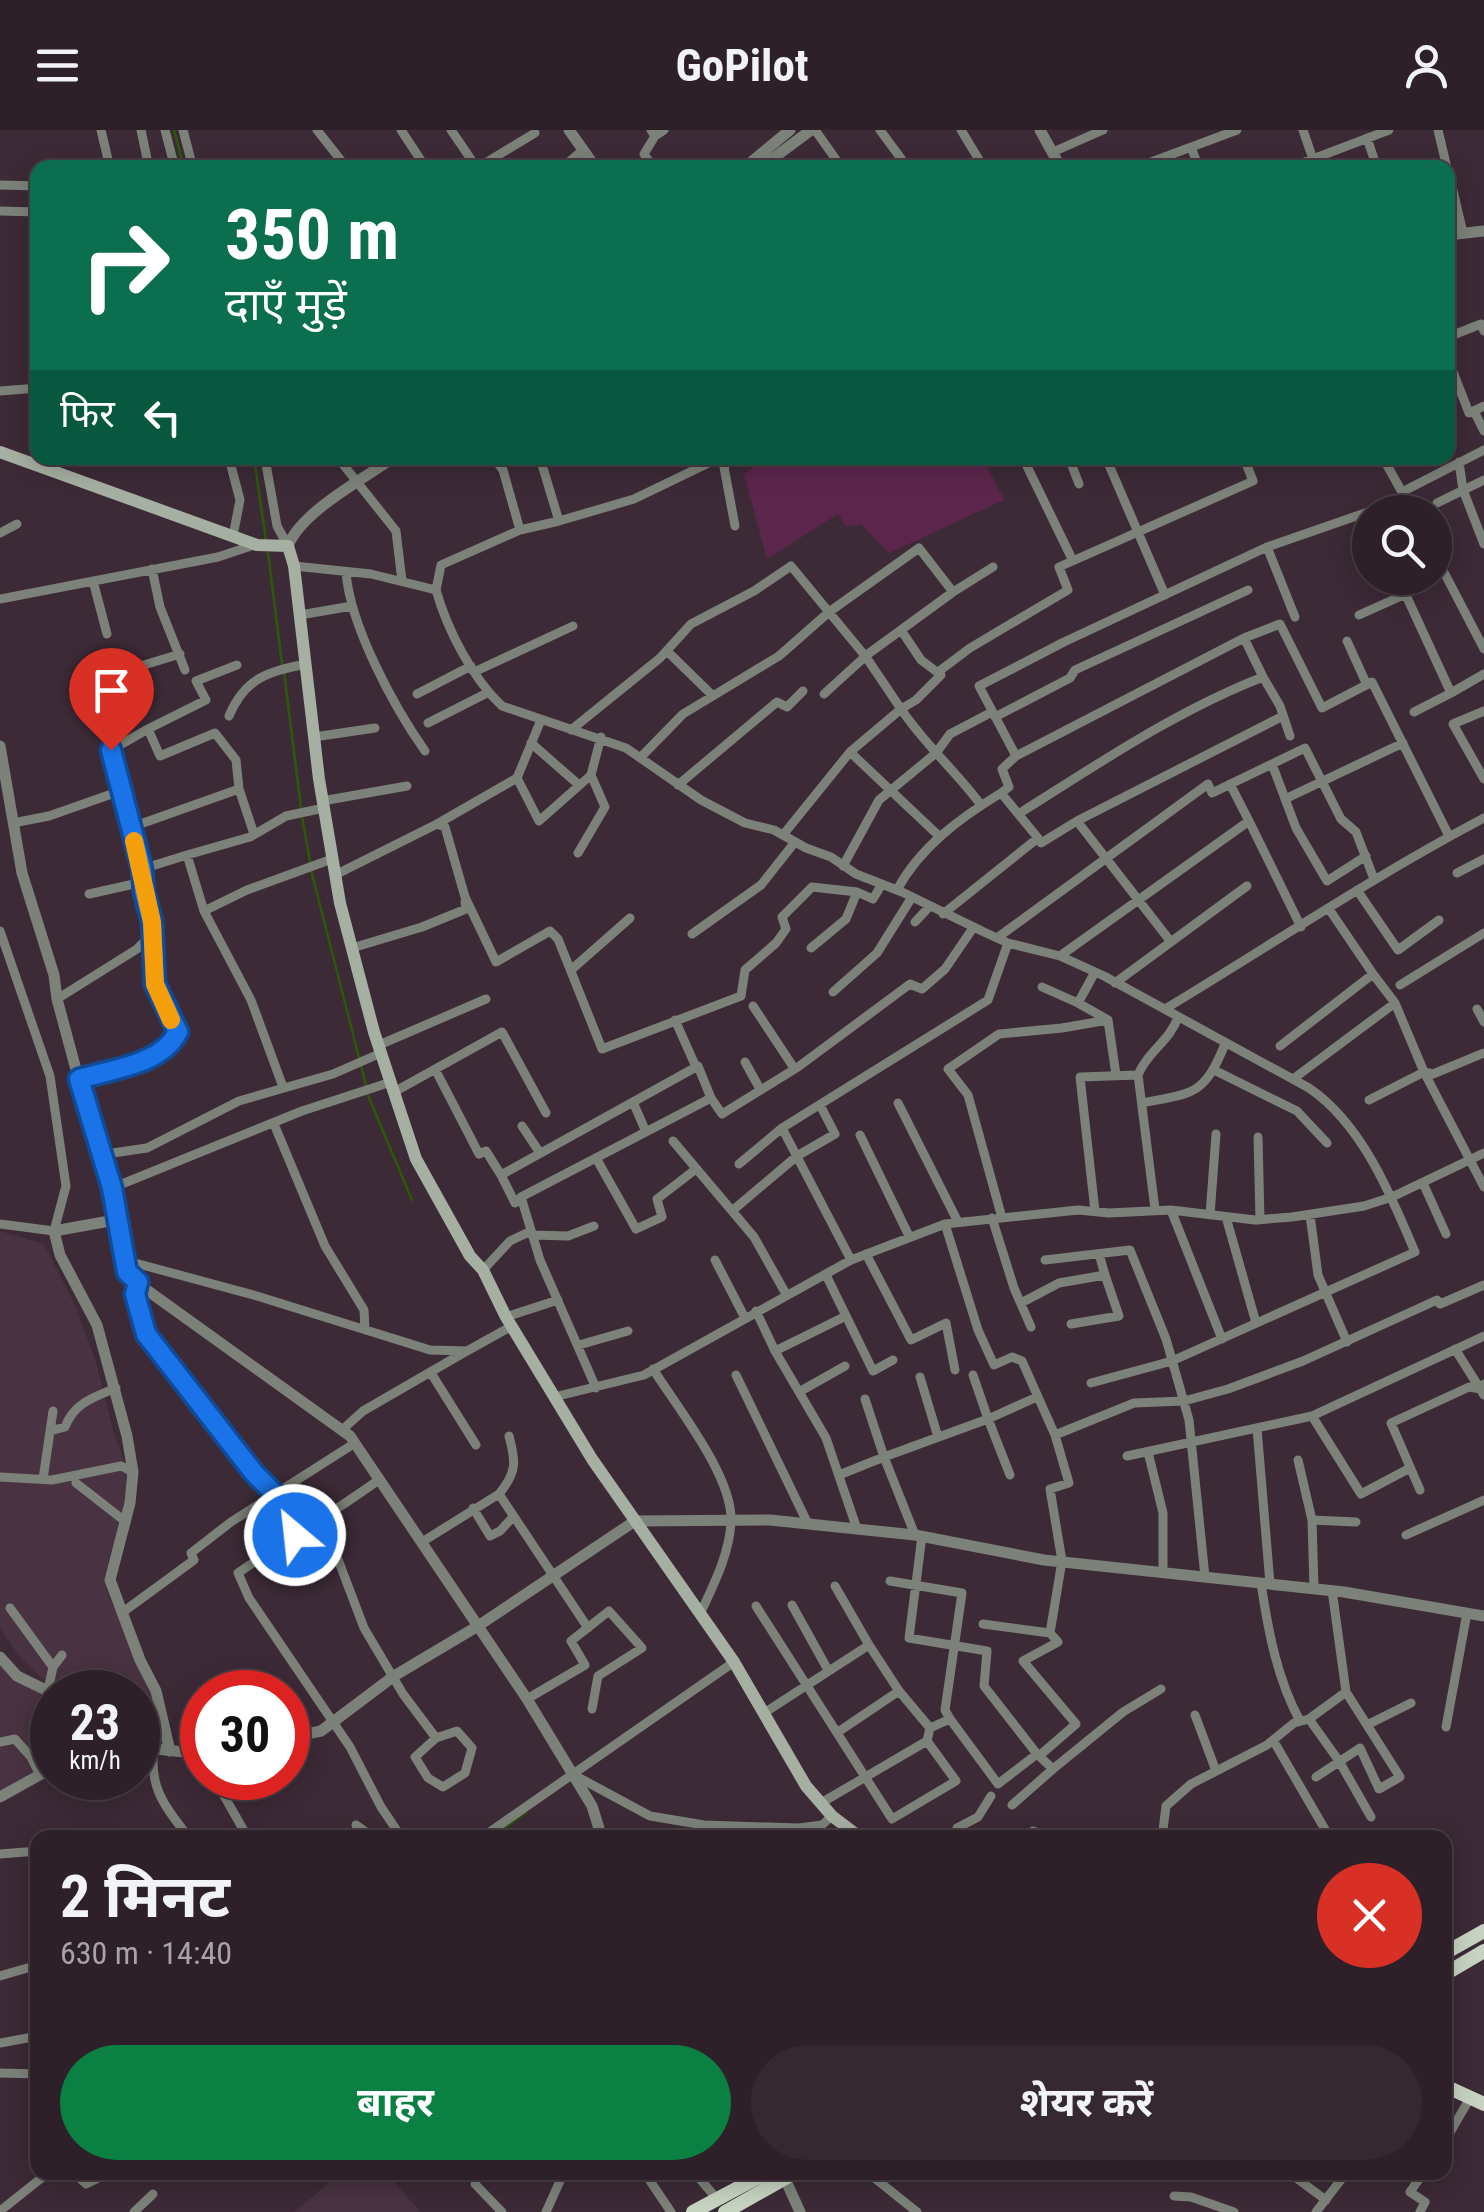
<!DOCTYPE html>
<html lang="hi">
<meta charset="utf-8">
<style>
:root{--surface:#2d2028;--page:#352830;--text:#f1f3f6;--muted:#a7a3a8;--line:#483e45;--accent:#0b8043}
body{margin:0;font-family:"Roboto Condensed","Noto Sans Devanagari",sans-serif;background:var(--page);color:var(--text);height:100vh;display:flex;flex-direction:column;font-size:38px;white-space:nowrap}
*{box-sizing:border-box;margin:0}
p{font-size:32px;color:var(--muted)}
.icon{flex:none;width:55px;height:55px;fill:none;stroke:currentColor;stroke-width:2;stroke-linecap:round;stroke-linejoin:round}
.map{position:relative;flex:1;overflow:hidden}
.sheet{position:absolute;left:30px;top:1700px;width:1422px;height:350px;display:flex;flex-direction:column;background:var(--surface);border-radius:20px;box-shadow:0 5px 25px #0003,0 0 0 2px var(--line)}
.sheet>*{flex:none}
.hud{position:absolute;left:30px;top:30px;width:1425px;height:305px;border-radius:20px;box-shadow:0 5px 25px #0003,0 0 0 2px var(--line);background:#0b6e4f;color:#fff;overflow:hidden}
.controls{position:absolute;left:1352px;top:365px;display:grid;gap:20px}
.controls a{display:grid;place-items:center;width:100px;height:100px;border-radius:50%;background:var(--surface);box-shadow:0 5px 25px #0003,0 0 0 2px var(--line);font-size:50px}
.speed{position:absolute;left:30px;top:1540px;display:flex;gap:20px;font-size:50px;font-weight:700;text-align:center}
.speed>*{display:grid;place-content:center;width:130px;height:130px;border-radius:50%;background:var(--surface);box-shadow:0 5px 25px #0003,0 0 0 2px var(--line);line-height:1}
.speed small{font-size:25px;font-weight:400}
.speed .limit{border:15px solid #d22;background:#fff;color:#111}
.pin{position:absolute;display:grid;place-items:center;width:85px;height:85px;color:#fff;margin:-102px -42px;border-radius:50% 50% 50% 0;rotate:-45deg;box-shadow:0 0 10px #0007}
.pin .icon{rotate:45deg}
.me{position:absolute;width:110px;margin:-55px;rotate:332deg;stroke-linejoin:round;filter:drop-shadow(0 0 8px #0008)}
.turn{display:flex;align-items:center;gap:35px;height:210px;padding:0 30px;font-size:45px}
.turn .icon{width:130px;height:130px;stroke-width:2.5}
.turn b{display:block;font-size:70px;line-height:85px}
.then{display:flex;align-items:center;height:95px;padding:0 30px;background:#0003;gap:20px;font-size:38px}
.round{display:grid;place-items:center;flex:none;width:105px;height:105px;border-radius:52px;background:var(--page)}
.overview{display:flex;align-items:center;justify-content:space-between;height:170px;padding:0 30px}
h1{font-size:60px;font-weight:700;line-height:75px}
.cta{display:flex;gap:20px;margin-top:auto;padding:20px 30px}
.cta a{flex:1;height:115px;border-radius:60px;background:var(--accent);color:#fff;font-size:40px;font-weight:700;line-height:115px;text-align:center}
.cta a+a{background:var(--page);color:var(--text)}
header{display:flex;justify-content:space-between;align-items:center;height:130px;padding:0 30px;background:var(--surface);font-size:45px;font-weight:700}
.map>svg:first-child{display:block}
.built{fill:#493241}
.green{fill:#5c264c}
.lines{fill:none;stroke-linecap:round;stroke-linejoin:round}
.stream{stroke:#2a5a05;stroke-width:2.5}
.minor{stroke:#7c8279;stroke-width:9}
.tertiary{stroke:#7c8279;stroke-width:11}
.secondary{stroke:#a6b0a2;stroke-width:12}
.primary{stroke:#c7d3c1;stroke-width:14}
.route-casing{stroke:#114b97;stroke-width:25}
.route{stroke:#1a73e8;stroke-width:18}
.slow{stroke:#f59e0b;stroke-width:18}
</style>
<header><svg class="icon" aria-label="menu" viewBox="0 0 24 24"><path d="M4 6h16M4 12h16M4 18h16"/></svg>GoPilot<svg class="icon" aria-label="person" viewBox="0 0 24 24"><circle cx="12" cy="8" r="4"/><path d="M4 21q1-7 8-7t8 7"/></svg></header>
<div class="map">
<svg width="1484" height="2082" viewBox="0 0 1484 2082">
<rect width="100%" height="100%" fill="#3c2a36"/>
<path class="built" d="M 0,1101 L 44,1114 L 75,1175 L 96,1232 L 114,1304 L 132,1352 L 104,1447 L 109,1468 L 153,1556 L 169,1615 L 154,1619 L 138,1608 L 138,1562 L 56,1562 L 20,1527 L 0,1499 Z
M 0,1526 L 52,1563 L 52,1630 L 0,1661 Z
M 341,2043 L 386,2043 L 421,2082 L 294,2082 Z"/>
<path class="green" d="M 768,328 L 983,328 L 1004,370 L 889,423 L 861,394 L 847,397 L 838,384 L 767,429 L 744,344 Z"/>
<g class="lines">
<path class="stream" d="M 174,0 L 184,38
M 254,328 L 266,410
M 268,423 L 282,534
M 284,542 L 301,678
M 302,686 L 310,732
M 311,740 L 366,955
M 367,963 L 412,1070
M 491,1708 L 526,1682"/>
<path class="minor" d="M 101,0 L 110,38
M 141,0 L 149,38
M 165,0 L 175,38
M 183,0 L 193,38
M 317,0 L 347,38
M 401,0 L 426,38
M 451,0 L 477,38
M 651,0 L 655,6 L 664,0
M 815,0 L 842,38
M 880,0 L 908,38
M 961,0 L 984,38
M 1303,0 L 1316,38
M 1438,0 L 1447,38
M 1367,8 L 1377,38
M 1191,17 L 1199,38
M 1053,22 L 1103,0
M 477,38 L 535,3
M 562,38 L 583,20
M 654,38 L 644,24 L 655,6
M 1135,38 L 1237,0
M 1289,38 L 1389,0
M 1448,39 L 1463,103
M 0,55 L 38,56
M 0,81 L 38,82
M 1448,207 L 1481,194 L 1484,201
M 1448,229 L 1469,283 L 1484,276
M 0,261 L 38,258
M 1474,281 L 1484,301
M 265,328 L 277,396 L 288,416
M 338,328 L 396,401 L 402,451
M 494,328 L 503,340 L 520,400 L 559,391 L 540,328
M 730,328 L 724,337 L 735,396
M 1023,328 L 1073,431
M 1069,328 L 1079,354
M 1106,328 L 1165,465
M 1383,328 L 1402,362
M 230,332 L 240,370 L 233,406
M 1459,332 L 1463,360 L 1484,414
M 1437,373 L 1484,350
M 1413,382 L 1402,362 L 1484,320
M 559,391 L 634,369 L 719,328
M 0,403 L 17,394
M 1267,417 L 1295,487
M 1435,425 L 1484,519
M 294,436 L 371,444 L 436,460 C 447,499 472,548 502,576 L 626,618 L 701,670 L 745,693 L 774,700 L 806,718 L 831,727 L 856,744 L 902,762 L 986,803 L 1008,813 L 1060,826 L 1104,846 L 1309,958 C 1362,994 1391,1065 1415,1122 L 1172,1231 L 1091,1253
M 152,439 L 160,477 L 185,540
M 346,442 C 350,496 394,577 425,621
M 1398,448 L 1451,563 L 1414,582
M 93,451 L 107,504
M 436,460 L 441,435 L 520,400
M 953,462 L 993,437
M 0,469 L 218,427 L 254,415
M 300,485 L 352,476
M 1359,485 L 1406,464
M 901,500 L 921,530 L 941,545 L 916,570 L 901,579 C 925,615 956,641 981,675
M 1244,508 L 1280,494 L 1322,578 L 1372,552 L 1449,706
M 1347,511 L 1367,555
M 667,521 L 713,566
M 474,542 L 573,496
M 938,542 L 970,518 L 1068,460 L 1059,437 L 1253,351 L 1244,328
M 107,554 L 131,539 L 180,524
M 1451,563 L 1484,544
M 417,564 L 471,536
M 1484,581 L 1453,594 L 1484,649
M 229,586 C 245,548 267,542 306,534
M 995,587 L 1070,548 L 1075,540 L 1248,460
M 428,593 L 487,563
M 148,599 L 206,570 L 196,551 L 237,535
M 571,600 L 660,528 L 691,494 L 754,461 L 791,436 L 866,527 L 901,579 L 850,622 L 783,705
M 314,607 L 375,598
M 531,613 L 579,655
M 850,622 L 940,707
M 1016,626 L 979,556 L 1064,512 L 1267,417 L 1368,382 L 1370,387
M 640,628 L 683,584 L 779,526 L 829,482 L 919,418 L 953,462 L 868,524 L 824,564
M 1272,634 L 1296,698 L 1327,751 L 1366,726
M 517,648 L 539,691 L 591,645 L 601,607
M 1230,654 L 1249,691
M 678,655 L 777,572 L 787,577 L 803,561
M 123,660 L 111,620 L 148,599 L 160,626 L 215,603 L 236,630 L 239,659
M 1001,663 L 1009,657 L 1002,639 L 1016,626 L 1244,508 L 1263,547
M 1285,669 L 1403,613
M 322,671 L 407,656
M 1023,681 C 1101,632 1178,580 1263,547 L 1280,576 L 1290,606
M 1077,691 L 1171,812
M 13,693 L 49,686 L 123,660 L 132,697
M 437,694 L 517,648 L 541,590
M 578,723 L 605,677 L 591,645
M 187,725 L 250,707 L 286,686 L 324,678
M 843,736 L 879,670 L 936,623 L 950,604 L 992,582
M 142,739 L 132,697 L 239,659 L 254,704
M 1457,743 L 1484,729
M 335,745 L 437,694 L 445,697 L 465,767 L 496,832 L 550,801 L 558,809 L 602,919 L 741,866 L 745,840 L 776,813 L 786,799 L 782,787 L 812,757 L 857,762 L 846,789 L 811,818
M 897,760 C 920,717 960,688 1001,663 L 1038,708
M 1357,760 L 1398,820 L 1439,790
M 857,762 L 873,769 L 882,754
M 89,764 L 143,752
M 1329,779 L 1373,844
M 943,784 L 1038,708 L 1041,713 L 1077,691 L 1283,586
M 915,792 L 929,777
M 0,801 L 50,946 L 66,1056 L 54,1101 L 0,1094
M 692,804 L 761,755 L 795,712
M 997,808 L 1208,654 L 1212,663 L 1305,618 L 1341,689 L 1356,702 L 1374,749
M 352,818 L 422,797 L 466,779 L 465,772
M 1060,826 L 1249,691 L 1301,797
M 571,840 L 630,788
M 1095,842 L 1078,873 L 1108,890 L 1116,945
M 1115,853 L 1247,756
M 1400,855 L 1484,803
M 1042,857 L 1078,873
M 833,862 L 877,823 L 912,767
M 57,869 L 137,819 L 152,804
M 753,876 L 794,938
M 1165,879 C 1271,815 1374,746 1484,688
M 1477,879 L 1484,892
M 675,890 L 696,937
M 379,915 L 486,869
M 1280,916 L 1373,844 L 1395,873
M 745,932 L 760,959
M 435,939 L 479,1024 L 486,1021 L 501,1045
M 1214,940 L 1297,981 L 1327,1013
M 1138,945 C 1147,922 1170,911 1178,887
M 79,949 C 112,939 161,935 178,902 L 155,854 L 152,793 L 144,762 L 142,739 L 187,725 L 204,781
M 1293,949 L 1395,873 L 1424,942 L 1433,944 L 1484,923
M 283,957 L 251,870 L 204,781 L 247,760 L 332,729
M 394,962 L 502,902 L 546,983
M 1369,970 L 1424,942 L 1484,1057
M 633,972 L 646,1002
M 898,973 L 958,1092
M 1142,973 C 1193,963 1204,966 1225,914
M 274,994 L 325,1116 L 364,1180 L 365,1200
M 522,996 L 540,1023
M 782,998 L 851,1130
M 860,1005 L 909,1106
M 1258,1007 L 1260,1090
M 673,1011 L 754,1107 L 786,1164
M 99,1025 L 147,1018 L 239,971 L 333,944 L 381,923
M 596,1028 L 636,1099 L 662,1087 L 657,1069 L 696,1039
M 739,1034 L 782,998 L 988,870 L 1008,813
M 1423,1053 L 1446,1104
M 112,1058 L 302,981 L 391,952
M 521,1067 L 515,1073 L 501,1045 L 698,936 L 711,968
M 1171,1080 L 1222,1209
M 732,1081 L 797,1026 L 835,1004 L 820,975
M 1095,1081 L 1080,947 L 1138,945 L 1155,1079
M 1210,1085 L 1216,1004
M 1310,1085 L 1318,1145 L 1347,1212
M 1226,1087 L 1256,1193
M 992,1088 L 1014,1158 L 1031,1197
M 1002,1088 L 968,965 L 948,939 L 999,904 L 1062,898 L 1108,890
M 945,1094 L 978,1200 L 994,1235 L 1012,1227 L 1022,1231 L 1055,1305 L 1134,1273 L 1184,1271 L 1228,1259 L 1303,1231 L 1437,1170 L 1440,1174 L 1484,1155
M 533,1105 L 568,1106 L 594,1096
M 866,1124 L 911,1210 L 946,1193 L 955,1240
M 124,1130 L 257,1166 L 430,1220 L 467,1221 L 512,1196
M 715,1130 L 745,1188
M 1045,1130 L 1130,1120 L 1166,1209 L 1189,1290 L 1205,1447
M 483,1140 L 510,1111 L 531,1101
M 826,1145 L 873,1241 L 893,1230
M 138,1153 L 135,1165 L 146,1204 L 254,1343 L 275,1364 L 295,1405
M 1021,1173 L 1059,1153 L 1105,1145 L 1099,1124
M 756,1181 L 775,1221 L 826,1308 L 857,1399
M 506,1187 L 558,1170
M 1071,1194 L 1119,1186 L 1105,1145
M 579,1215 L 628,1201
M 1455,1219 L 1484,1265
M 775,1221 L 846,1186
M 653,1239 C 677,1277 731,1344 731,1389 C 731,1421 713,1456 700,1484
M 431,1243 L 476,1315
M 736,1245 L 808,1394
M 920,1247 L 938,1307
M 596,1258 L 540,1130 L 521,1067 L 711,968 L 722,984 L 798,937 L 910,854 L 922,859 L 945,839 L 973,798
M 799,1262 L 845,1236
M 554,1267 L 644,1245 L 851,1130 L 945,1094 L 1078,1080 L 1109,1083 L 1171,1080 L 1255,1090 L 1292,1087 L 1364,1076 L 1392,1067 L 1484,1023
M 1312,1286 L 1361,1364 L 1410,1338
M 1257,1298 L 1270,1454
M 342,1300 L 363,1281 L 465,1222
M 50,1301 L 65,1297 C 74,1273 94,1267 116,1258
M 1148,1322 L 1163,1383 L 1163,1442
M 1127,1326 L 1312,1286 L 1484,1206
M 1298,1330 L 1312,1390 L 1314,1458
M 839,1345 L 884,1327 L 865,1269
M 1010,1345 L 988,1289 L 1037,1267
M 0,1347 L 52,1350 L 121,1336 L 133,1342
M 43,1349 L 53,1281
M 380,1349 C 333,1383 285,1411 238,1443 L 249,1468 L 350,1617 L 381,1677 L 402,1708
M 76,1353 L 126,1392
M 1420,1360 L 1391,1293 L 1469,1257 L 1481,1259 L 1484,1254
M 499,1364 C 517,1342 516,1332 509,1306
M 473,1378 L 490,1406 L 500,1401 L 513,1387
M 1312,1390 L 1356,1392
M 318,1394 L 328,1403 L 364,1498 L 403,1564 L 436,1608 L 457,1601 L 472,1618 L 465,1643 L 443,1657 L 428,1648 L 415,1627 L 436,1608
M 915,1405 L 884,1327 L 988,1289 L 973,1245
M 1406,1405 L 1484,1370
M 422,1412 L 499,1364 L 588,1498
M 890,1451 L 962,1463 L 945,1580 L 950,1589
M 1261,1453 C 1268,1500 1277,1549 1300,1591
M 835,1456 L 869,1515
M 792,1475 L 828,1540
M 756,1476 L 892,1689 L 956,1651 L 927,1611
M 10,1478 L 53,1537
M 123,1482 L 194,1430 L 191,1423 L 231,1392 L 355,1313
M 983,1494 L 1050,1503 L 1062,1431 L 1050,1359 L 1069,1353 L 1055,1305
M 48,1560 L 53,1537 L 62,1525
M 527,1569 L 585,1535 L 571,1511 L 609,1481 L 642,1518 L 598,1546 L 592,1579
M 764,1583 L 869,1515 L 899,1561 L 930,1598
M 1195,1585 L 1216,1641
M 1309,1589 L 1339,1631 L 1371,1687
M 1367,1595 L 1411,1573
M 1446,1597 L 1467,1483
M 838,1602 L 899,1561
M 1273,1610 L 1330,1708
M 0,1612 L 15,1609 L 31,1627 L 40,1645
M 154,1619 C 149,1654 163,1675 184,1701
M 1037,1624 L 1053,1639 L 1123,1582 L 1161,1559
M 1039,1626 L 1076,1594 L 1023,1531 L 1058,1512 L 1050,1503
M 574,1645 L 650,1686 L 704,1695 L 799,1698 L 822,1695 L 832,1686
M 1316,1647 L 1360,1618 L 1379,1659 L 1400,1647 L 1346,1562
M 214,1648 L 248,1708
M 821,1673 L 927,1611 L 930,1598 L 950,1589 L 998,1654 L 1037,1624 L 984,1556 L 987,1521 L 909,1508 L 922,1406
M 1012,1675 L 1053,1639
M 356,1695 L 374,1708
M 1033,1701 L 1050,1708
M 481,1708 L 734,1532
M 956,1708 L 957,1698 L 978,1687 L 991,1666
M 1162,1708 L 1166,1676 L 1191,1654 L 1267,1615 L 1294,1593 L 1309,1589 L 1346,1562 L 1332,1460
M 0,1724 L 38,1721
M 0,1846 L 38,1835
M 0,1913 L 38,1906
M 0,1943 L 38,1944
M 1445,2011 L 1470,1968
M 73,2042 L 86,2054 L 111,2042
M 644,2042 L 671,2082
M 694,2042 L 717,2069
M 867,2042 L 917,2082
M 1288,2042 L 1326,2070
M 475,2054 L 502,2082
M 1174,2066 L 1191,2067 L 1234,2082
M 0,2081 L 49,2042
M 134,2082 L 153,2064
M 546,2082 L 564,2042
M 1316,2082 L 1347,2042
M 1420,2082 L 1425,2072 L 1410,2062 L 1424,2042"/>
<path class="tertiary" d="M 569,0 L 596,38
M 1040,0 L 1061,38
M 744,38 L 790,0
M 760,38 L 811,0
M 1448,105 L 1484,101
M 288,416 C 301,382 363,349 393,328
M 0,616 L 22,743 L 54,845 L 57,869 L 99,1025 L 112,1058 L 115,1090 L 54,1101 L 60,1125 L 97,1195 L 127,1306 L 133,1342 L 130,1373 L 110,1450 L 140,1530 L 156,1561 L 170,1621
M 115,1090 L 127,1142 L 144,1158 L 350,1306 L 527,1569 L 592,1676 L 602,1708
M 0,1527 L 17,1546 L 52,1563
M 288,1608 L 321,1601 L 394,1546 L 478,1496 L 635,1391 L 770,1390 L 915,1405 L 1044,1430 L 1344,1462 L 1484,1486
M 138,1617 L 202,1624
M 0,1667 L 52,1638
M 782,2042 L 800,2082"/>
<path class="secondary" d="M 0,322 L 257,415 L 288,416 L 294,436 L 319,649 L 340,773 L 374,902 L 416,1029 L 470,1126 L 483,1140 L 506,1187 L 592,1329 L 734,1532 L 806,1656 L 832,1686 L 861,1708"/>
<path class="primary" d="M 1445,1823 L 1484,1801
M 1445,1844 L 1484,1821
M 1445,1956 L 1484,1974
M 693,2082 L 768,2042
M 725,2082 L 796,2042"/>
</g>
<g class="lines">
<defs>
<path id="route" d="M 111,620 L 142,739 L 144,762 L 152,792 L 155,854 L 178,902 C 161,935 112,939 79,949 L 112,1058 L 127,1142 L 138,1152 L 135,1164 L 146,1204 L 254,1343 L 275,1364 L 295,1405"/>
</defs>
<use href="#route" class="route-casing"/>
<use href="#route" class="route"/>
<path class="slow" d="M 134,711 L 152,792 L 155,854 L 171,890"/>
</g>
</svg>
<div class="controls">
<a><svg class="icon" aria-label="search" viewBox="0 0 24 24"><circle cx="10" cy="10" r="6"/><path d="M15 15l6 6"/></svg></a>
</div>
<div class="speed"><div>23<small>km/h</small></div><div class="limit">30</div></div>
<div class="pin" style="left:111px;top:620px;background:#d93025"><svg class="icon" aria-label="arrive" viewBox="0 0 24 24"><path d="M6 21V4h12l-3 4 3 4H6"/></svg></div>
<svg class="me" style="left:295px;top:1405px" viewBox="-20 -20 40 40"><circle r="17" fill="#1a73e8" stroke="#fff" stroke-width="3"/><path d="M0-11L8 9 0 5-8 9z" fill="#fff"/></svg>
<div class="hud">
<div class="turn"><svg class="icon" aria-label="right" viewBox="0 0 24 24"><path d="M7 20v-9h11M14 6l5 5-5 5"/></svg><div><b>350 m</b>दाएँ मुड़ें</div></div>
<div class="then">फिर<svg class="icon" aria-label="left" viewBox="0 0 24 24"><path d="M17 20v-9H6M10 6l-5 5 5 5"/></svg></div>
</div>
<section class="sheet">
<div class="overview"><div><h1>2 मिनट</h1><p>630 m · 14:40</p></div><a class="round" style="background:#d93025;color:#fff"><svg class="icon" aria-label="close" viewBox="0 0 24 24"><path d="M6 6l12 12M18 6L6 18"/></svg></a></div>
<div class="cta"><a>बाहर</a><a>शेयर करें</a></div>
</section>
</div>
